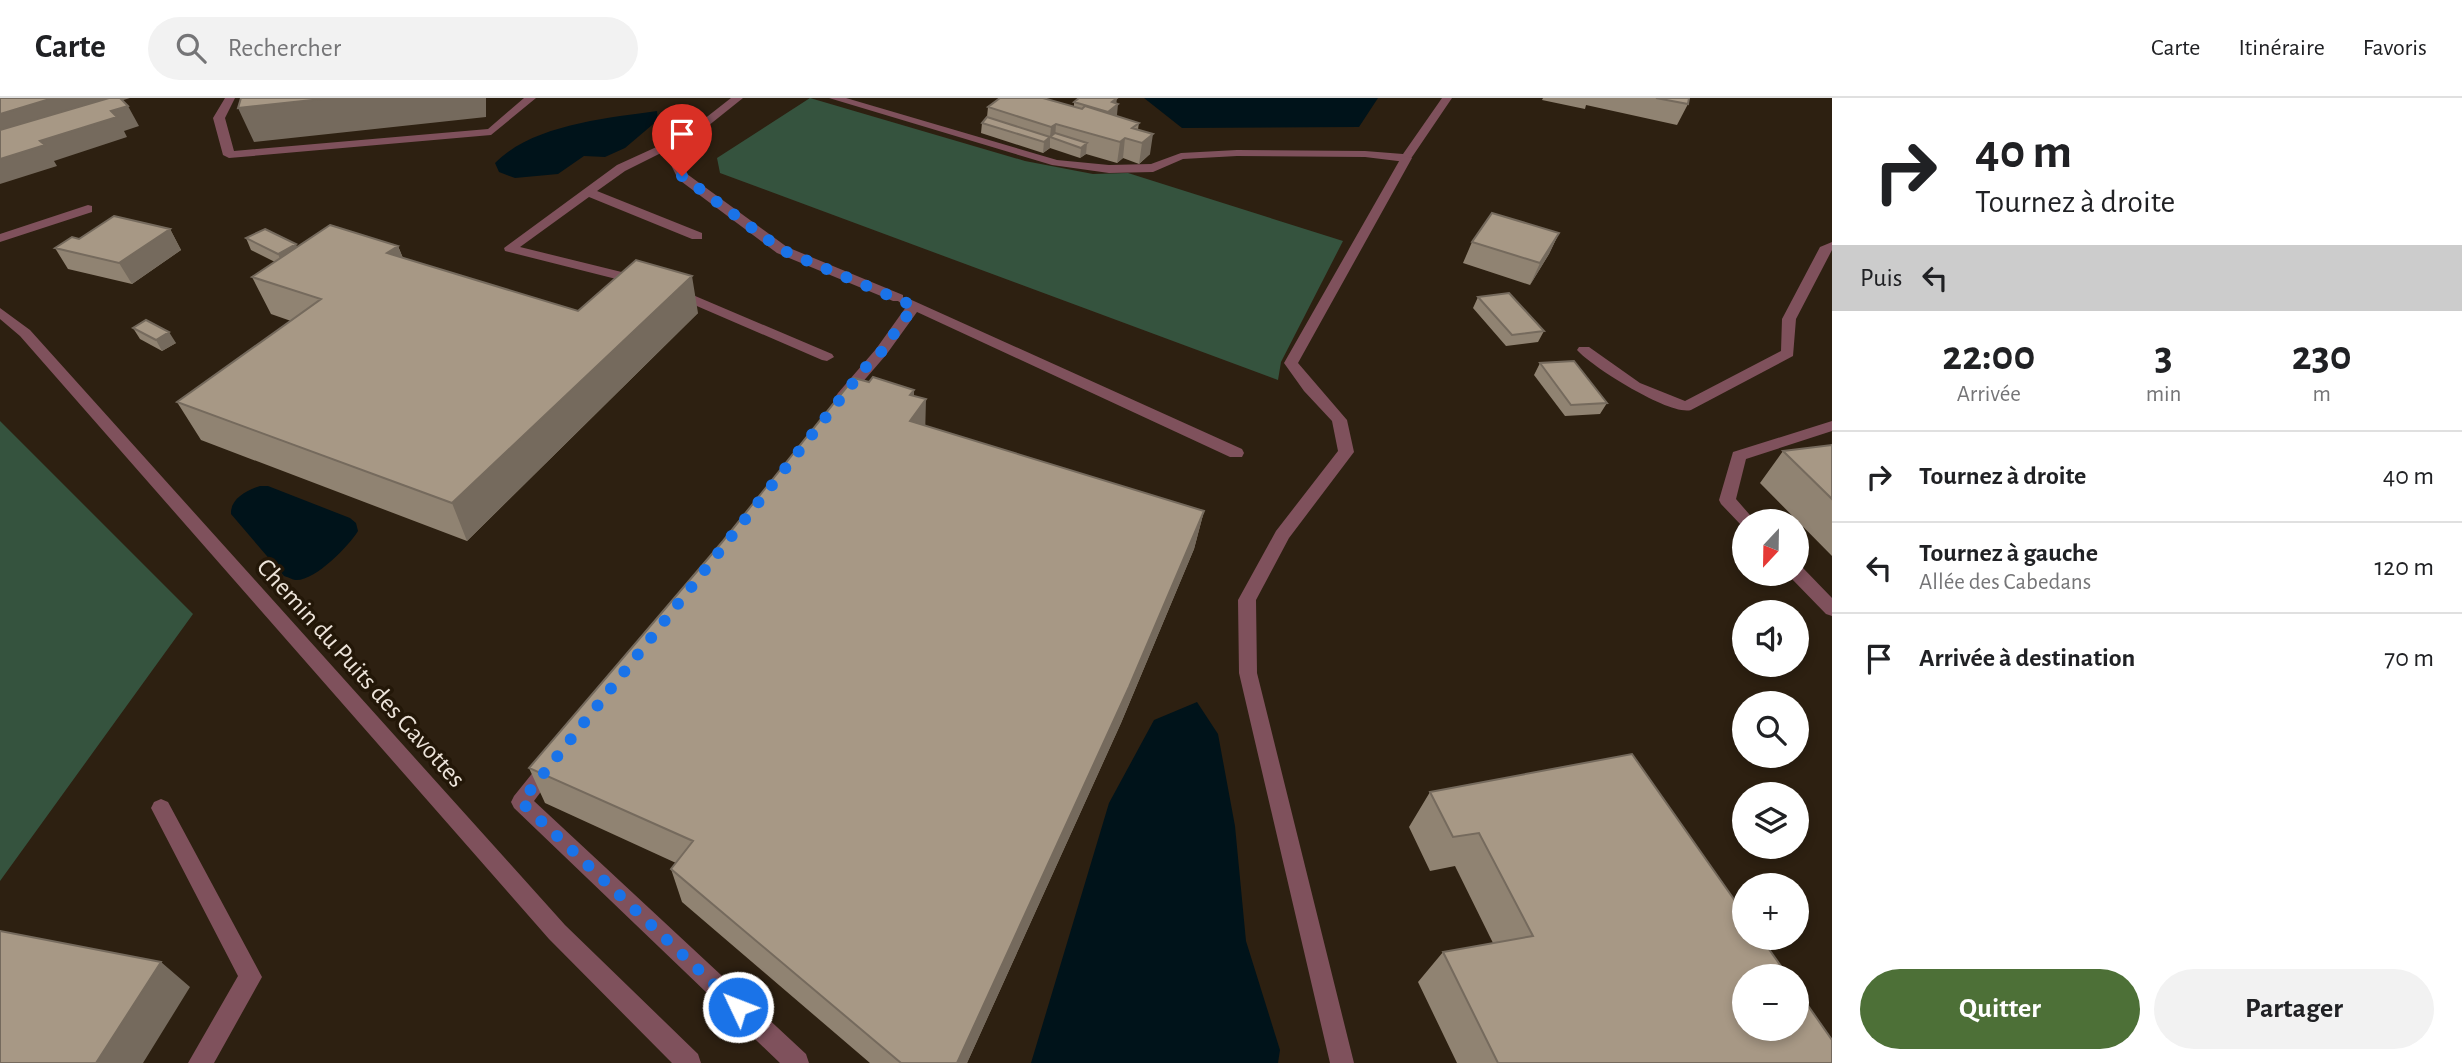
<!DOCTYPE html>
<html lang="fr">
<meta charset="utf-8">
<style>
:root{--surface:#fff;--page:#f2f2f2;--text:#202124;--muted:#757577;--line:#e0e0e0;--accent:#4d7037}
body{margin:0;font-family:"Alegreya Sans",sans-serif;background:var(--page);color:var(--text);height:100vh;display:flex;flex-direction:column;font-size:26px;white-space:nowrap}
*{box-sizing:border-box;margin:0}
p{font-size:23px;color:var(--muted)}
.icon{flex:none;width:38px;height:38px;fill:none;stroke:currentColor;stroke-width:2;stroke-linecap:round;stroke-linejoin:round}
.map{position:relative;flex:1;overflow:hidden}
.side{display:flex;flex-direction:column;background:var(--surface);width:630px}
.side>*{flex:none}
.hud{background:#fff;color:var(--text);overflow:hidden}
.needle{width:46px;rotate:202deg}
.tools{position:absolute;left:1732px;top:411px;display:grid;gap:14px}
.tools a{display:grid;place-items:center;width:77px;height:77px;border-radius:50%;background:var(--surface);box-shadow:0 4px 10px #0003;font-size:35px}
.pin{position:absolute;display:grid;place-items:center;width:60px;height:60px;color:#fff;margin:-72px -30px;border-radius:50% 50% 50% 0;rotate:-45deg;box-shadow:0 0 7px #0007}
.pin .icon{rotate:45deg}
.me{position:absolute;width:77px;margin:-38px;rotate:313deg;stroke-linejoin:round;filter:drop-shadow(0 0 5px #0008)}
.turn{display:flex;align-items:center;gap:24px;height:147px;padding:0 28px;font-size:32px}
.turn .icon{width:91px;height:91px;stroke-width:2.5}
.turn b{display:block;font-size:49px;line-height:60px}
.then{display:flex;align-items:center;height:66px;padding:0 28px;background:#0003;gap:14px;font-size:26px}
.eta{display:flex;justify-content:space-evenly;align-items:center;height:119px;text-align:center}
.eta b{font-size:42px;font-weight:700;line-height:49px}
.button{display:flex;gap:14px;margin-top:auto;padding:14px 28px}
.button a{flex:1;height:80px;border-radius:42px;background:var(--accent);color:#fff;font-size:28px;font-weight:700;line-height:80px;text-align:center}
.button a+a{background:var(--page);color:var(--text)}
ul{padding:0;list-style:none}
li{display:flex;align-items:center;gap:21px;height:91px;padding:0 28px;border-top:2px solid var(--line)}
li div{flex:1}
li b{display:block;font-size:26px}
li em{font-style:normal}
header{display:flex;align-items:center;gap:42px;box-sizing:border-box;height:98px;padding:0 35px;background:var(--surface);border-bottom:2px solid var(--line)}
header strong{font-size:33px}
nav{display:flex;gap:38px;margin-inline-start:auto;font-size:24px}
.search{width:490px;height:63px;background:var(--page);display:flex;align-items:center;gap:18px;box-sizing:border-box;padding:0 24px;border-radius:38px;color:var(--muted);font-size:26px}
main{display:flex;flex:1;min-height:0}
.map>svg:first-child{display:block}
.green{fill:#35533e}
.water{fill:#00131a}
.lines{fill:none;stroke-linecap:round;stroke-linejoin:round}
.service{fill:#7f515c;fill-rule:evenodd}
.minor{fill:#7f515c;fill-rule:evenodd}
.wall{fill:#908372}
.shaded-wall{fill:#756a5d}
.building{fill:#a79885;stroke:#756a5d;stroke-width:2}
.route{stroke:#1a73e8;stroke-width:12;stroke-dasharray:0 21.6}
.labels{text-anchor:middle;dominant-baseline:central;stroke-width:7;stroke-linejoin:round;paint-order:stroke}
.street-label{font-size:26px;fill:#ede4da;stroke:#231708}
</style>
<header>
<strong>Carte</strong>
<div class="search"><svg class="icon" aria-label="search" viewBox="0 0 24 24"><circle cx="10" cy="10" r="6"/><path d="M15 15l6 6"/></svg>Rechercher</div>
<nav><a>Carte</a><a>Itinéraire</a><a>Favoris</a></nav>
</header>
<main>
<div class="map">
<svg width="1832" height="965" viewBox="0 0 1832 965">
<rect width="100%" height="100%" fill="#2d2011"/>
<path class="green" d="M 810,0 L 1025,63 L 1093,76 L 1128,75 L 1343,143 L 1281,264 L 1278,282 L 720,75 L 717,60 Z
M 0,323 L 193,516 L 0,783 Z"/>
<path class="water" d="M 1144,0 L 1378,0 L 1359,29 L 1182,30 Z
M 657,13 L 658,22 L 625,50 L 605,59 L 584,58 L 558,76 L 515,80 L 499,74 L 495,65 C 532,27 606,20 657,13 Z
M 260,388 L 268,388 L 350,420 L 356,425 L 358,433 C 349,448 314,484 295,482 C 294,482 285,478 284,478 L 231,416 C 230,401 247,392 260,388 Z
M 1197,604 L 1218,636 L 1235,728 L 1246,843 L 1280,952 L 1278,965 L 1031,965 L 1109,705 L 1154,622 Z"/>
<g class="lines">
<path class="service" d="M 225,0 L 235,0 L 225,20 L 234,53 L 488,31 L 524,0 L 536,0 L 491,37 L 229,60 L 223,57 L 213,20 Z
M 829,0 L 846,0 L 1057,62 L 1109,67 L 1151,66 L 1181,55 L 1237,52 L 1365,53 L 1403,56 L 1442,0 L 1452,0 L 1410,62 L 1406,64 L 1365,59 L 1237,58 L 1183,61 L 1153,74 L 1109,75 L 1052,67 Z
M 685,36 L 695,38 L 625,73 L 597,93 L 702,135 L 702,141 L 692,141 L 589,99 L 520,149 L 646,180 L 646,186 L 636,186 L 505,153 L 504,150 L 617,67 Z
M 88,107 L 92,108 L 92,114 L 0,144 L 0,136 Z
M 1832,144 L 1832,152 L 1796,221 L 1793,258 L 1691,312 C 1670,318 1592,269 1577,252 L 1579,249 L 1589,249 L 1640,285 L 1685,303 L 1781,253 L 1782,221 L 1820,149 Z
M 674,189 L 832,256 L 834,259 L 827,263 L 822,262 L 669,196 L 669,190 Z
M 905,199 L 1242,351 L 1244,355 L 1242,359 L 1230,359 L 917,214 L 886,257 L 848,301 L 838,301 L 836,298 L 838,295 L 876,251 L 906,209 L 898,203 Z
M 1832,323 L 1832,333 L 1746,361 L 1736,401 L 1756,424 L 1745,424 L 1745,429 L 1742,428 L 1721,406 L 1719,402 L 1733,354 Z
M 1797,469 L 1803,470 L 1832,500 L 1832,518 L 1826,516 L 1791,480 L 1789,476 L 1797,476 Z
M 550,659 L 557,662 L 560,668 L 534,703 L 806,956 L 809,965 L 780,965 L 514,710 L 511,704 L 514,698 L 543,662 Z
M 161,701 L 168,704 L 262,879 L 214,965 L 188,965 L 238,878 L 151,710 L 154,704 Z"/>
<path class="minor" d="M 731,0 L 743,0 L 693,40 L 680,61 L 687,76 L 787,149 L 903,197 L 903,203 L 893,203 L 777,155 L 678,81 L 668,61 L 685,36 Z
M 1402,58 L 1412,60 L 1298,265 L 1347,322 L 1354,354 L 1289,440 L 1256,502 L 1257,575 L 1354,965 L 1330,965 L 1239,575 L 1238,502 L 1276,433 L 1338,353 L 1332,323 L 1304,293 L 1284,265 Z
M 0,210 L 30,232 L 565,827 L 698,956 L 701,965 L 672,965 L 549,841 L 20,238 L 0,221 Z"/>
</g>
<path class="wall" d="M 1543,0 L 1689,0 L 1688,6 L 1677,27 L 1586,7 L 1585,11 L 1542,2 Z
M 1074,4 L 1116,6 L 1117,17 L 1115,18 L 1139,25 L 1138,31 L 1150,56 L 1139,66 L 1123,60 L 1117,65 L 1086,56 L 1080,60 L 1050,50 L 1043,55 L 981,35 L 982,25 L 987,19 L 988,9 L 1074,9 Z
M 170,131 L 181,152 L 132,186 L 68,171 L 55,150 L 79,141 Z
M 1559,135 L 1549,156 L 1530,187 L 1463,165 L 1472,144 Z
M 246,140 L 298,149 L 398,148 L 403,160 L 578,213 L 698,215 L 467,443 L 201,342 L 177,304 L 291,223 L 271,216 L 252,179 L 275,164 L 251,152 Z
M 1478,199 L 1544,233 L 1538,244 L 1506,248 L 1473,210 Z
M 133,230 L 176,245 L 162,253 L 140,241 Z
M 1540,265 L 1607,305 L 1600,316 L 1565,318 L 1534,277 Z
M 869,284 L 914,292 L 914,298 L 925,328 L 1204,413 L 1194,451 L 1121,625 L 967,965 L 870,965 L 682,804 L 671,771 L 676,765 L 545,705 L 529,670 Z
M 1832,347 L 1832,458 L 1760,385 L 1783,353 Z
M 1430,694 L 1832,965 L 1457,965 L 1418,884 L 1443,854 L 1493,845 L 1455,768 L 1430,773 L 1409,729 Z"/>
<path class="shaded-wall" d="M 53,0 L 130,0 L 0,40 L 0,16 Z
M 331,0 L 486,0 L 486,19 L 254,44 L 238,10 Z
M 1117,0 L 1116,8 L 1118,6 L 1117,17 L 1107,25 L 1108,14 L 1112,4 Z
M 128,8 L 139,28 L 124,33 L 127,39 L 54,63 L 57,68 L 0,86 L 0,61 L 40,43 L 111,13 Z
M 1056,26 L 1055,41 L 1050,39 L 1051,29 Z
M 1153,36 L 1150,56 L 1139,66 L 1142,45 Z
M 1050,39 L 1050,50 L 1043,55 L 1044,44 Z
M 1125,40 L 1123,60 L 1117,65 L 1120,44 Z
M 1087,45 L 1086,56 L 1080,60 L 1081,50 Z
M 170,131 L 181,152 L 132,186 L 119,165 Z
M 1559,135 L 1549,156 L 1530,187 L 1540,165 Z
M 296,146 L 301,158 L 283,168 L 278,156 Z
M 398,148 L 409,176 L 387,155 Z
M 692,178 L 698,215 L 467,443 L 452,405 Z
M 169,234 L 176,245 L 162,253 L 156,242 Z
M 914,292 L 914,317 L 926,301 L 925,339 L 910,361 L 910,297 Z
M 1204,413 L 1194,451 L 1121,625 L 967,965 L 957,965 Z
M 161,864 L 190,889 L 143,965 L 96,965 Z"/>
<path class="building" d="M 0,0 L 53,0 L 0,16 Z
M 109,0 L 120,0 L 128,8 L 111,13 L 117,19 L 40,43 L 45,47 L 0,61 L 0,32 Z
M 241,0 L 331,0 L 238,10 Z
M 1000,0 L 1043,0 L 1082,11 L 1085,8 L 1139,25 L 1132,30 L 1153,36 L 1142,45 L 1125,40 L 1120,44 L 1056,26 L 1051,29 L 988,9 Z
M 1079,0 L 1117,0 L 1112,4 L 1118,6 L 1108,14 L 1074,4 Z
M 1656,0 L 1689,0 L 1688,6 Z
M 987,19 L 1050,39 L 1044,44 L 982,25 Z
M 1055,35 L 1087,45 L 1081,50 L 1050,39 Z
M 1492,115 L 1559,135 L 1540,165 L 1472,144 Z
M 114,118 L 170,131 L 119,165 L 55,150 L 72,139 L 79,141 Z
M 330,127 L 398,148 L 387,155 L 578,213 L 636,162 L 692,178 L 452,405 L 177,304 L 321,201 L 252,179 Z
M 265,131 L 296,146 L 278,156 L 246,140 Z
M 1509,195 L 1544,233 L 1512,237 L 1478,199 Z
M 146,222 L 169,234 L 156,242 L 133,230 Z
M 1574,263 L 1607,305 L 1571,307 L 1540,265 Z
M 873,279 L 914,292 L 910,297 L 926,301 L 910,323 L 1204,413 L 1129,589 L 957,965 L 901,965 L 671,771 L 693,743 L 529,670 L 723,443 L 854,280 L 869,284 Z
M 1832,347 L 1832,401 L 1783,353 Z
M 1632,656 L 1745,817 L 1745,840 L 1761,840 L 1788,878 L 1745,878 L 1745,931 L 1797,931 L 1797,892 L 1832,942 L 1832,965 L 1498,965 L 1443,854 L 1533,838 L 1479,735 L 1453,739 L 1430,694 Z
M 0,833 L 161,864 L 96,965 L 0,965 Z"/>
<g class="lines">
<path class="route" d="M 682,78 L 782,152 L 914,208 L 881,254 L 864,271 L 521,704 L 738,909"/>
</g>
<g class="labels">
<g class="street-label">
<text transform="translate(361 575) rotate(48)">Chemin du Puits des Gavottes</text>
</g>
</g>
</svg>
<div class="tools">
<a><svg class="needle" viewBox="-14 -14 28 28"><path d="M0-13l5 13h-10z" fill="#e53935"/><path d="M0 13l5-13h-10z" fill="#757577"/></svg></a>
<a><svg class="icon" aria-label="sound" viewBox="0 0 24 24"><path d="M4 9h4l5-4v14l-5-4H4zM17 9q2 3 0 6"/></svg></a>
<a><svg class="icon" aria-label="search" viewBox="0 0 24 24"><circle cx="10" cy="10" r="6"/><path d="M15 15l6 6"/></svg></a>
<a><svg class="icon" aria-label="layers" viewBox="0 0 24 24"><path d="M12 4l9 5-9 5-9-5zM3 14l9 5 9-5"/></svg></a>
<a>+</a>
<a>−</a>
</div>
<div class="pin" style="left:682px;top:78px;background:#d93025"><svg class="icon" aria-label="arrive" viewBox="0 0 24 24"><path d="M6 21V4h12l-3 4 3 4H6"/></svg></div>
<svg class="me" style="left:738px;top:909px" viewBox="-20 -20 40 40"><circle r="17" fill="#1a73e8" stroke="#fff" stroke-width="3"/><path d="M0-11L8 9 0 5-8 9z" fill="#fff"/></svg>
</div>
<section class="side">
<div class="hud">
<div class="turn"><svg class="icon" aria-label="right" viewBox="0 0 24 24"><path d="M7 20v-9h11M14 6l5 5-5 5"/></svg><div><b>40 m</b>Tournez à droite</div></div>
<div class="then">Puis<svg class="icon" aria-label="left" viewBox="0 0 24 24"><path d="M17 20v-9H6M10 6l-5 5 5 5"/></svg></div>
</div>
<div class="eta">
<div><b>22:00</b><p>Arrivée</p></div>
<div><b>3</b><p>min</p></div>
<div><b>230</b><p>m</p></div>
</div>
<ul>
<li><svg class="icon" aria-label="right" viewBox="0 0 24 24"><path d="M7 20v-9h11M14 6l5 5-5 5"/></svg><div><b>Tournez à droite</b></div><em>40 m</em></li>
<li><svg class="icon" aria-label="left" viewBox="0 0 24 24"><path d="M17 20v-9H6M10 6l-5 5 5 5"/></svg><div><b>Tournez à gauche</b><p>Allée des Cabedans</p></div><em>120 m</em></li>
<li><svg class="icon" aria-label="arrive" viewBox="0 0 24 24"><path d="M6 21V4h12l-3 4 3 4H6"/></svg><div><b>Arrivée à destination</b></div><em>70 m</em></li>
</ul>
<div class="button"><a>Quitter</a><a>Partager</a></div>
</section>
</main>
